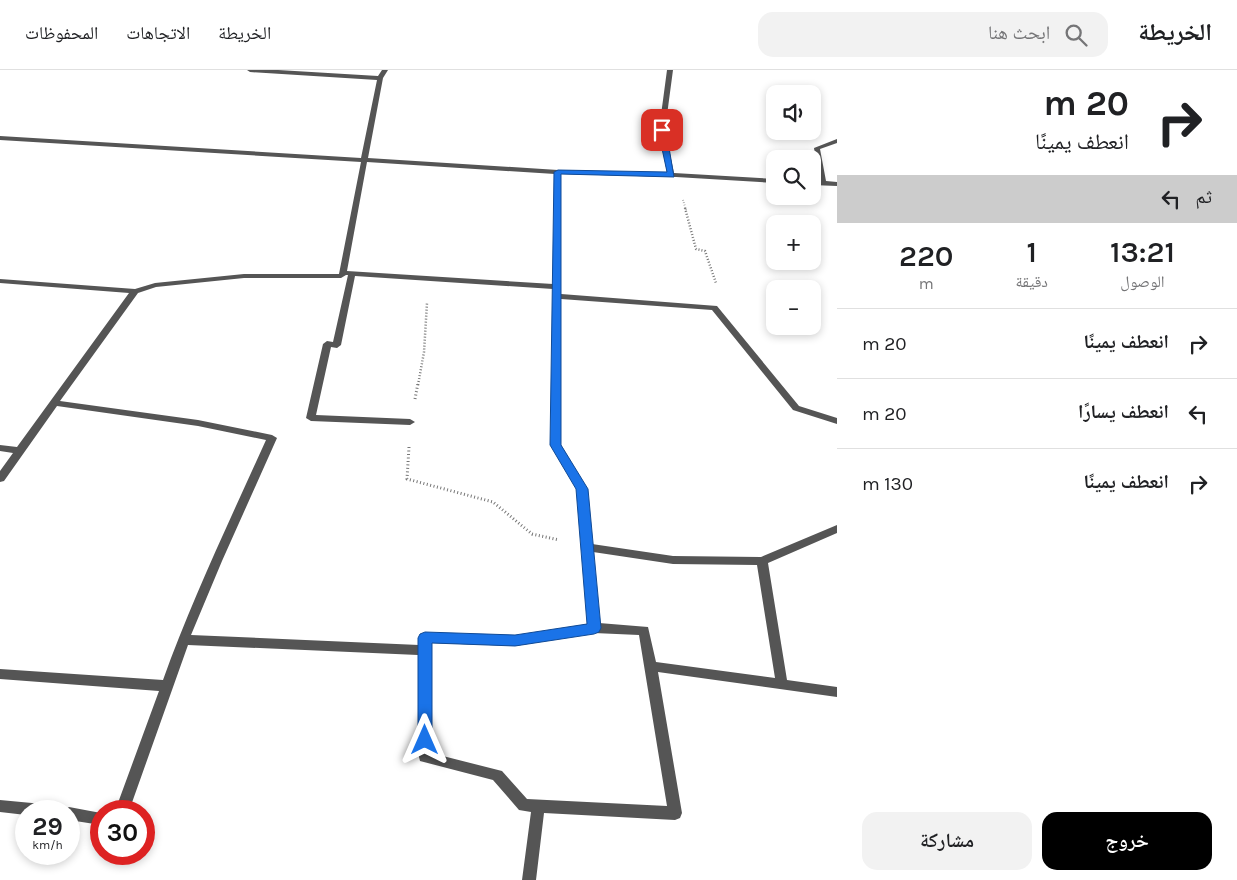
<!DOCTYPE html>
<html lang="ar">
<meta charset="utf-8">
<style>
:root{--surface:#fff;--page:#f2f2f2;--text:#202124;--muted:#757577;--line:#e0e0e0;--accent:#000}
body{margin:0;font-family:Karla,"Noto Naskh Arabic",sans-serif;background:var(--page);color:var(--text);direction:rtl;height:100vh;display:flex;flex-direction:column;font-size:19px;white-space:nowrap}
*{box-sizing:border-box;margin:0}
p{font-size:16px;color:var(--muted)}
.icon{flex:none;width:28px;height:28px;fill:none;stroke:currentColor;stroke-width:2;stroke-linecap:round;stroke-linejoin:round}
.map{position:relative;flex:1;overflow:hidden;direction:ltr}
.side{display:flex;flex-direction:column;background:var(--surface);width:400px}
.side>*{flex:none}
.banner{background:#fff;color:var(--text);overflow:hidden}
.fabs{position:absolute;left:766px;top:15px;display:grid;gap:10px}
.fabs a{display:grid;place-items:center;width:55px;height:55px;border-radius:10px;background:var(--surface);box-shadow:0 2px 8px #0003;font-size:25px}
.speed{position:absolute;left:15px;top:730px;display:flex;gap:10px;font-size:25px;font-weight:700;text-align:center}
.speed>*{display:grid;place-content:center;width:65px;height:65px;border-radius:50%;background:var(--surface);box-shadow:0 2px 8px #0003;line-height:1}
.speed small{font-size:12px;font-weight:400}
.speed .limit{border:8px solid #d22;background:#fff;color:#111}
.pin{position:absolute;display:grid;place-items:center;width:42px;height:42px;color:#fff;margin:-21px;border-radius:10px;box-shadow:0 2px 8px #0006}
.me{position:absolute;width:55px;margin:-28px;rotate:0deg;stroke-linejoin:round;filter:drop-shadow(0 0 4px #0008)}
.turn{display:flex;align-items:center;gap:18px;height:105px;padding:0 25px;font-size:22px}
.turn .icon{width:65px;height:65px;stroke-width:2.5}
.turn b{display:block;font-size:35px;line-height:42px}
.then{display:flex;align-items:center;height:48px;padding:0 25px;background:#0003;gap:10px;font-size:19px}
.eta{display:flex;justify-content:space-evenly;align-items:center;height:85px;text-align:center}
.eta b{font-size:30px;font-weight:600;line-height:35px}
.button{display:flex;gap:10px;margin-top:auto;padding:10px 25px}
.button a{flex:1;height:58px;border-radius:15px;background:var(--accent);color:#fff;font-size:20px;font-weight:600;line-height:58px;text-align:center}
.button a+a{background:var(--page);color:var(--text)}
ul{padding:0;list-style:none}
li{display:flex;align-items:center;gap:15px;height:70px;padding:0 25px;border-top:1px solid var(--line)}
li div{flex:1}
li b{display:block;font-size:19px}
li em{font-style:normal}
header{display:flex;align-items:center;gap:30px;box-sizing:border-box;height:70px;padding:0 25px;background:var(--surface);border-bottom:1px solid var(--line)}
header strong{font-size:24px}
nav{display:flex;gap:28px;margin-inline-start:auto;font-size:18px}
.search{width:350px;height:45px;background:var(--page);display:flex;align-items:center;gap:12px;box-sizing:border-box;padding:0 18px;border-radius:15px;color:var(--muted);font-size:19px}
main{display:flex;flex:1;min-height:0}
.map>svg:first-child{display:block}
.lines{fill:none;stroke-linecap:round;stroke-linejoin:round}
.path-far2{stroke:#777;stroke-width:2;stroke-dasharray:0.5 2;stroke-linecap:butt}
.path-far1{stroke:#777;stroke-width:2.5;stroke-dasharray:1 2;stroke-linecap:butt}
.path{stroke:#777;stroke-width:3;stroke-dasharray:1 2.5;stroke-linecap:butt}
.minor{fill:#555;fill-rule:evenodd}
.route{fill:#1a73e8;stroke:#114b97}
</style>
<header>
<strong>الخريطة</strong>
<div class="search"><svg class="icon" aria-label="search" viewBox="0 0 24 24"><circle cx="10" cy="10" r="6"/><path d="M15 15l6 6"/></svg>ابحث هنا</div>
<nav><a>الخريطة</a><a>الاتجاهات</a><a>المحفوظات</a></nav>
</header>
<main>
<section class="side">
<div class="banner">
<div class="turn"><svg class="icon" aria-label="right" viewBox="0 0 24 24"><path d="M7 20v-9h11M14 6l5 5-5 5"/></svg><div><b>20 m</b>انعطف يمينًا</div></div>
<div class="then">ثم<svg class="icon" aria-label="left" viewBox="0 0 24 24"><path d="M17 20v-9H6M10 6l-5 5 5 5"/></svg></div>
</div>
<div class="eta">
<div><b>13:21</b><p>الوصول</p></div>
<div><b>1</b><p>دقيقة</p></div>
<div><b>220</b><p>m</p></div>
</div>
<ul>
<li><svg class="icon" aria-label="right" viewBox="0 0 24 24"><path d="M7 20v-9h11M14 6l5 5-5 5"/></svg><div><b>انعطف يمينًا</b></div><em>20 m</em></li>
<li><svg class="icon" aria-label="left" viewBox="0 0 24 24"><path d="M17 20v-9H6M10 6l-5 5 5 5"/></svg><div><b>انعطف يسارًا</b></div><em>20 m</em></li>
<li><svg class="icon" aria-label="right" viewBox="0 0 24 24"><path d="M7 20v-9h11M14 6l5 5-5 5"/></svg><div><b>انعطف يمينًا</b></div><em>130 m</em></li>
</ul>
<div class="button"><a>خروج</a><a>مشاركة</a></div>
</section>
<div class="map">
<svg width="837" height="810" viewBox="0 0 837 810">
<rect width="100%" height="100%" fill="#fff"/>
<g class="lines">
<path class="path-far2" d="M 683,130 L 686,140"/>
<path class="path-far1" d="M 685,138 L 696,179 L 705,181 L 716,213
M 418,315 L 424,282 L 427,233"/>
<path class="path" d="M 415,329 L 418,313
M 409,377 L 407,409 L 493,432 L 532,464 L 559,470"/>
<path class="minor" d="M 247,0 L 278,0 L 378,6 L 382,0 L 388,0 L 383,8 L 368,88 L 558,100 L 667,103 L 659,60 L 667,0 L 673,0 L 665,60 L 674,103 L 775,109 L 775,113 L 676,107 L 561,104 L 561,224 L 717,236 L 799,336 L 837,348 L 837,354 L 793,340 L 712,240 L 561,229 L 561,375 L 587,419 L 592,474 L 673,486 L 761,487 L 837,455 L 837,463 L 768,493 L 787,610 L 837,617 L 837,627 L 658,602 L 682,743 L 680,748 L 675,750 L 544,743 L 536,810 L 522,810 L 531,742 L 519,740 L 493,710 L 420,691 L 419,687 L 418,585 L 188,575 L 129,741 L 115,741 L 159,621 L 0,609 L 0,599 L 163,610 C 192,529 230,450 266,370 L 198,356 L 57,336 L 4,411 L 0,412 L 0,401 L 13,383 L 0,381 L 0,375 L 17,377 L 129,223 L 0,213 L 0,209 L 135,219 L 155,213 L 244,204 L 339,204 L 361,92 L 0,70 L 0,66 L 361,88 L 377,10 L 250,2 ZM 367,92 L 555,104 L 553,214 L 347,201 ZM 346,205 L 348,205 L 333,272 L 327,271 L 323,274 L 306,348 L 311,351 L 410,355 L 415,352 L 410,349 L 316,345 L 331,277 L 337,278 L 341,275 L 355,206 L 553,219 L 551,375 L 577,419 L 588,554 L 515,566 L 425,563 L 421,565 L 419,575 L 191,565 L 222,491 L 277,368 L 272,365 L 198,350 L 60,331 L 138,223 L 156,217 L 244,208 L 341,208 ZM 593,482 L 673,494 L 757,495 L 775,608 L 656,592 L 648,557 L 599,553 ZM 594,563 L 639,565 L 667,736 L 527,729 L 502,701 L 431,683 L 430,573 L 515,576 Z
M 837,69 L 837,73 L 820,79 L 826,111 L 837,112 L 837,116 L 812,115 L 812,111 L 819,111 L 814,78 Z
M 0,730 L 53,735 L 58,736 L 60,741 L 26,741 L 26,745 L 0,742 Z
M 69,737 L 101,743 L 101,755 L 69,750 L 69,741 L 63,741 Z"/>
</g>
<path class="route" d="M 662,57 L 666,60 L 674,107 L 561,104 L 561,375 L 588,419 L 601,558 L 599,562 L 594,564 L 515,576 L 432,573 L 432,670 L 430,674 L 425,676 L 420,674 L 418,670 L 418,568 L 420,564 L 425,562 L 515,565 L 587,554 L 576,419 L 550,375 L 554,102 L 558,100 L 667,102 L 658,60 Z"/>
</svg>
<div class="fabs">
<a><svg class="icon" aria-label="sound" viewBox="0 0 24 24"><path d="M4 9h4l5-4v14l-5-4H4zM17 9q2 3 0 6"/></svg></a>
<a><svg class="icon" aria-label="search" viewBox="0 0 24 24"><circle cx="10" cy="10" r="6"/><path d="M15 15l6 6"/></svg></a>
<a>+</a>
<a>−</a>
</div>
<div class="speed"><div>29<small>km/h</small></div><div class="limit">30</div></div>
<div class="pin" style="left:662px;top:60px;background:#d93025"><svg class="icon" aria-label="arrive" viewBox="0 0 24 24"><path d="M6 21V4h12l-3 4 3 4H6"/></svg></div>
<svg class="me" style="left:425px;top:670px" viewBox="-20 -20 40 40"><path d="M0-17L14 15 0 8-14 15z" fill="#1a73e8" stroke="#fff" stroke-width="4"/></svg>
</div>
</main>
